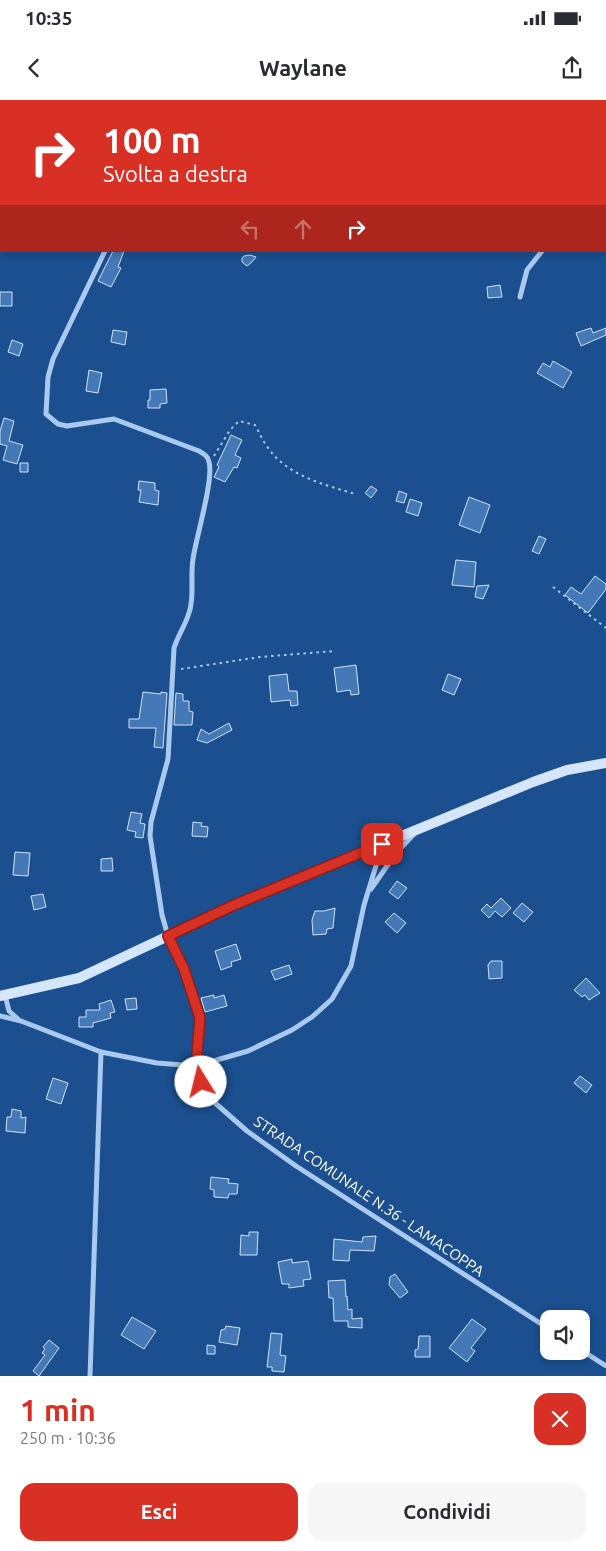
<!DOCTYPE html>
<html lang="it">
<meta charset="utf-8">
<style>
:root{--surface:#fff;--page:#f7f7f7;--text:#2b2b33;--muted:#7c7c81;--accent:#d93025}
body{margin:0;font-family:Ubuntu,sans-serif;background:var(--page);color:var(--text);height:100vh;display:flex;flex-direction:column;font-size:19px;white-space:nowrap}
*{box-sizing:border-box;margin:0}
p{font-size:16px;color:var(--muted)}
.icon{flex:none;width:28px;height:28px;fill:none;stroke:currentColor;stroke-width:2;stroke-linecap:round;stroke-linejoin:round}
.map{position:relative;height:1276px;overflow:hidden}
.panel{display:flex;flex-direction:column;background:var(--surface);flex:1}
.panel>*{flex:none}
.top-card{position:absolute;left:0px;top:0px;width:606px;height:152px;box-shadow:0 2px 8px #0003;background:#d93025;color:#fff;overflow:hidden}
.tools{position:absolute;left:540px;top:1210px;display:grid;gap:10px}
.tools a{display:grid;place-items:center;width:50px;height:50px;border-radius:10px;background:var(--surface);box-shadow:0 2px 8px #0003;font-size:25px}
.pin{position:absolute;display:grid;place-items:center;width:42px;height:42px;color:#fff;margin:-21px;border-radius:10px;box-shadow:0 2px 8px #0006}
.me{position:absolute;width:55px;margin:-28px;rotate:351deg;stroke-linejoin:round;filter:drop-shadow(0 0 4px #0008)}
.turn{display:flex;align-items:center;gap:18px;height:105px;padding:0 20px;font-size:22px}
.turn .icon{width:65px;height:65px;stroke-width:2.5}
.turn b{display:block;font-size:35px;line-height:42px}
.lanes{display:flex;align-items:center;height:48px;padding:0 20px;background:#0003;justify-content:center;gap:25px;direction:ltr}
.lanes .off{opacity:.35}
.round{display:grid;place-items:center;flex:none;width:52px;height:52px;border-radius:15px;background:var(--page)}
.headline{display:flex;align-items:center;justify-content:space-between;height:85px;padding:0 20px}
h1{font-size:30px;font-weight:600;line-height:38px;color:var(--accent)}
.primary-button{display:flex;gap:10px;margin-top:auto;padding:10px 20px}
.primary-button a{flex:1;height:58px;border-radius:15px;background:var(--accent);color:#fff;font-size:20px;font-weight:600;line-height:58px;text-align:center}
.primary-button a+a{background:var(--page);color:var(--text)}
.status{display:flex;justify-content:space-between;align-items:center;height:35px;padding:0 25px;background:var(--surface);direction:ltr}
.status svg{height:14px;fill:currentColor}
header{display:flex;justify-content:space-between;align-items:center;height:65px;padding:0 20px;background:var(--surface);font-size:22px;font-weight:600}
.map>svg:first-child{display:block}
.building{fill:#4478b7;stroke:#cfe3fa}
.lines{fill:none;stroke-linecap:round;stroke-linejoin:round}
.path{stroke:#a9c9ee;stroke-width:2;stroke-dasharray:2.5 4;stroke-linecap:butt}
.street{stroke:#a9c9ee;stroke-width:5}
.secondary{stroke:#d6e6fa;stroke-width:10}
.route-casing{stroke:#8d1f18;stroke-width:12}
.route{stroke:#d93025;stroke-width:9}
.labels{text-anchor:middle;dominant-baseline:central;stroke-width:5;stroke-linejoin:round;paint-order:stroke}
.street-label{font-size:15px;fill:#fff;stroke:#1b4f8f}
</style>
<div class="status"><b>10:35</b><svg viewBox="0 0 49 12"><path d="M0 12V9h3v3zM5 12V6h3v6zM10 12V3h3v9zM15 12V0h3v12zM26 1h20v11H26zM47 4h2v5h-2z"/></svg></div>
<header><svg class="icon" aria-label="back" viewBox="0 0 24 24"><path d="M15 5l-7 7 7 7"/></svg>Waylane<svg class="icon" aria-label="share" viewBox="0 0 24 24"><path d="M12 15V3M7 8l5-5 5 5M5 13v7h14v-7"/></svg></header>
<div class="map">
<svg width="606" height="1276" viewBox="0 0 606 1276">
<rect width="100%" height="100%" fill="#1b4f8f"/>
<path class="building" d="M 113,151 L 124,151 L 118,167 L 121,168 L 111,187 L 98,181 Z
M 250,155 L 256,157 L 252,162 L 247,166 L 242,162 L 242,158 L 244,156 Z
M 500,185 L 502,197 L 488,198 L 487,187 Z
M 0,192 L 12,192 L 12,206 L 0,206 Z
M 591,228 L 593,233 L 606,228 L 606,235 L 581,246 L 576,233 Z
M 113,230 L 127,232 L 125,245 L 111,242 Z
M 12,240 L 23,244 L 19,256 L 8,252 Z
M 553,261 L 572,272 L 563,288 L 537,273 L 543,263 L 550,267 Z
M 89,270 L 102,273 L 98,293 L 86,291 Z
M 166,289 L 167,303 L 160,304 L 160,308 L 148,308 L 148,300 L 150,300 L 150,290 Z
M 4,318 L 14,321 L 9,341 L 23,345 L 17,364 L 3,360 L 7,346 L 0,344 L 0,331 Z
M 231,335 L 242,340 L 235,355 L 241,358 L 237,368 L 234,367 L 225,382 L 214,377 L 219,367 L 217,365 Z
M 20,363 L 28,363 L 28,372 L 20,372 Z
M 139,381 L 155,383 L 155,390 L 159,391 L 158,405 L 139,402 L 141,390 L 138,390 Z
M 371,386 L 377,390 L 371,398 L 365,393 Z
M 399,391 L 407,394 L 404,403 L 396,401 Z
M 469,397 L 490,405 L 480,433 L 459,425 Z
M 410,399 L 422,403 L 418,416 L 406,412 Z
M 539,436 L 546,439 L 539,454 L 532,451 Z
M 456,460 L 476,462 L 474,487 L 452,485 Z
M 595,476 L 606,484 L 606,489 L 588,513 L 565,495 L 571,487 L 581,494 Z
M 489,485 L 483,499 L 475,497 L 477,486 Z
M 356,565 L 359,594 L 351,595 L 350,590 L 337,592 L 334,568 Z
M 287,574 L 289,591 L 297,591 L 298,605 L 291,606 L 290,600 L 271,602 L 269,576 Z
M 448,574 L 461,579 L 454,595 L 442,590 Z
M 143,592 L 161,594 L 161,592 L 167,593 L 163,648 L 154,647 L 156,628 L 129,628 L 129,619 L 139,619 Z
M 176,593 L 183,594 L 183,601 L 189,601 L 189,611 L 193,612 L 192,625 L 174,625 Z
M 229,623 L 232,630 L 207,643 L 197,640 L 201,629 L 209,634 Z
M 131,712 L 142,714 L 140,723 L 145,724 L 143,738 L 135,737 L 136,732 L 127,730 Z
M 193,722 L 202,723 L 201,726 L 208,727 L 207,737 L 192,736 Z
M 15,752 L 30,753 L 28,776 L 13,775 Z
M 112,758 L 113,771 L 101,771 L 101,759 Z
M 397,781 L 407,788 L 398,799 L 389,792 Z
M 43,794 L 46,807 L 34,810 L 31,796 Z
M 501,798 L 511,808 L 502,817 L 495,811 L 489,818 L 481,810 L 487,804 L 491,808 Z
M 522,803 L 533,812 L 524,822 L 513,813 Z
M 335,808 L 333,828 L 327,829 L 326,834 L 313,835 L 312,820 L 315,811 L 324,811 Z
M 394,813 L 406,823 L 397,833 L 385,822 Z
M 236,844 L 241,859 L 231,862 L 232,866 L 221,870 L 215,851 Z
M 491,861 L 502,861 L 502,878 L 489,879 L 488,865 Z
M 289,865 L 292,874 L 275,880 L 271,871 Z
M 586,878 L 600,893 L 589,900 L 585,895 L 582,897 L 574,890 Z
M 214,895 L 214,898 L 224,895 L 227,906 L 205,912 L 201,898 Z
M 136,898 L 137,909 L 127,910 L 125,899 Z
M 111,900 L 115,912 L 110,913 L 111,918 L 93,923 L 93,927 L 79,927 L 79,917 L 86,917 L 86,910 L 100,910 L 99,904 Z
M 580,976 L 592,985 L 586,993 L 574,983 Z
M 53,978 L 68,983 L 61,1004 L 46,999 Z
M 12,1009 L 21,1011 L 21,1018 L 26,1017 L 25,1033 L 6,1031 L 7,1017 L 11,1017 Z
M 211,1077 L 229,1079 L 228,1083 L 238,1084 L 237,1094 L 229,1094 L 228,1098 L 214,1097 L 214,1090 L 210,1089 Z
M 249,1132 L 258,1132 L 257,1155 L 240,1155 L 241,1135 L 249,1136 Z
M 376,1136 L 374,1151 L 350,1150 L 349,1161 L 333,1160 L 334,1139 L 362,1142 L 363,1137 Z
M 292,1159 L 292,1163 L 308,1161 L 311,1179 L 303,1180 L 304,1186 L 289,1188 L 289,1184 L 282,1184 L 278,1162 Z
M 395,1174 L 408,1192 L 400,1198 L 389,1185 L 390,1177 Z
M 345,1180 L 346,1197 L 347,1196 L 348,1210 L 352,1209 L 352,1219 L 362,1218 L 362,1228 L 348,1227 L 348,1221 L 334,1221 L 333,1198 L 329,1198 L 328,1181 Z
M 132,1217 L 156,1231 L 144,1249 L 121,1235 Z
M 472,1219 L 486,1229 L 471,1248 L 475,1251 L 467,1262 L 449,1248 Z
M 226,1226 L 240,1228 L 237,1245 L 219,1242 L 221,1230 L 225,1229 Z
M 271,1233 L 282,1234 L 280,1255 L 286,1256 L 284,1272 L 272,1271 L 272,1267 L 267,1267 Z
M 419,1236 L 430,1236 L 430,1257 L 415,1257 L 415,1250 L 418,1249 Z
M 49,1240 L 59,1248 L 39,1276 L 33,1271 L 45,1255 L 42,1253 L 45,1249 L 43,1247 Z
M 207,1245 L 215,1246 L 215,1254 L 207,1254 Z"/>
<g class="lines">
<path class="path" d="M 214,356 L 230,330 L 239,321 L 255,325 C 259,332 262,339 266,345 C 286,376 323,384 355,394
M 553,487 L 606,528
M 181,569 L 260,557 L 335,551"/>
<path class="street" d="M 113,0 L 113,1
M 530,0 L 531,1
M 605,70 L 606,70
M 105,151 L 53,259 L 48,277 L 46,314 L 58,324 L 67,326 L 114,319 L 199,351 C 204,354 208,356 209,362 C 214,379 196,438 193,459 C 190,478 195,498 188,516 C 184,527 178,536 174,548 L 168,659 L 151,722 L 150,736 L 162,815 L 168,836 L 184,869 L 200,919 L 196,966 L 206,995 L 247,1031 L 296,1066 L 549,1229
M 520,197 L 527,170 L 542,151
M 371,789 L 396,753 L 415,733
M 5,895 L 9,911 L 18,919
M 0,916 L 21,921 L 101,952 L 157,963 L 196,966 L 248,951 L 292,930 L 312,917 L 332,899 L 351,866 L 364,805 L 382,746
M 581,1250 L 606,1266
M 90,1276 L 101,952"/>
<path class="secondary" d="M 0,896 L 79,878 L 234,805 L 533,682 L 567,670 L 606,663"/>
</g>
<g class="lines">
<defs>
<path id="route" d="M 201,982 L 196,966 L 200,918 L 184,869 L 168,836 L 234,805 L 382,744"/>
</defs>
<use href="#route" class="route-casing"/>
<use href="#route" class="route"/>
</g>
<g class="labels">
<g class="street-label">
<text transform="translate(369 1096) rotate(34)">STRADA COMUNALE N.36 - LAMACOPPA</text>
</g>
</g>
</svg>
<div class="tools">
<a><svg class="icon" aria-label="sound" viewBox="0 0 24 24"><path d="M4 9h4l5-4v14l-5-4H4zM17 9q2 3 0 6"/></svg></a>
</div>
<div class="pin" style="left:382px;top:744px;background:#d93025"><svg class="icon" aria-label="arrive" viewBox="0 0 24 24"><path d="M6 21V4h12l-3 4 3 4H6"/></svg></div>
<svg class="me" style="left:201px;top:982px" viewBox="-20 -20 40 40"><circle r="19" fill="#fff"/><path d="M0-13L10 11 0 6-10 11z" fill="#d93025"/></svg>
<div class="top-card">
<div class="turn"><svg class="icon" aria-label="right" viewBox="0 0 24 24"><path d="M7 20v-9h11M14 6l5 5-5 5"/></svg><div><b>100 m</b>Svolta a destra</div></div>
<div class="lanes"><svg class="icon off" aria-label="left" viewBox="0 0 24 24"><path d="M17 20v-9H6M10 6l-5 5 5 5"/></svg><svg class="icon off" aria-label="ahead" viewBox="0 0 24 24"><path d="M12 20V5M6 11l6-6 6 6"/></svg><svg class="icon" aria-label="right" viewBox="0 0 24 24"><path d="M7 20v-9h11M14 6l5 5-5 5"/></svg></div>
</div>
</div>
<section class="panel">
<div class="headline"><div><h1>1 min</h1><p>250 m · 10:36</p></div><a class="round" style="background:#d93025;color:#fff"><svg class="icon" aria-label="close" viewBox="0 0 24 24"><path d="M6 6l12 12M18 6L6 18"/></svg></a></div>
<div class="primary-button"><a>Esci</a><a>Condividi</a></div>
</section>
